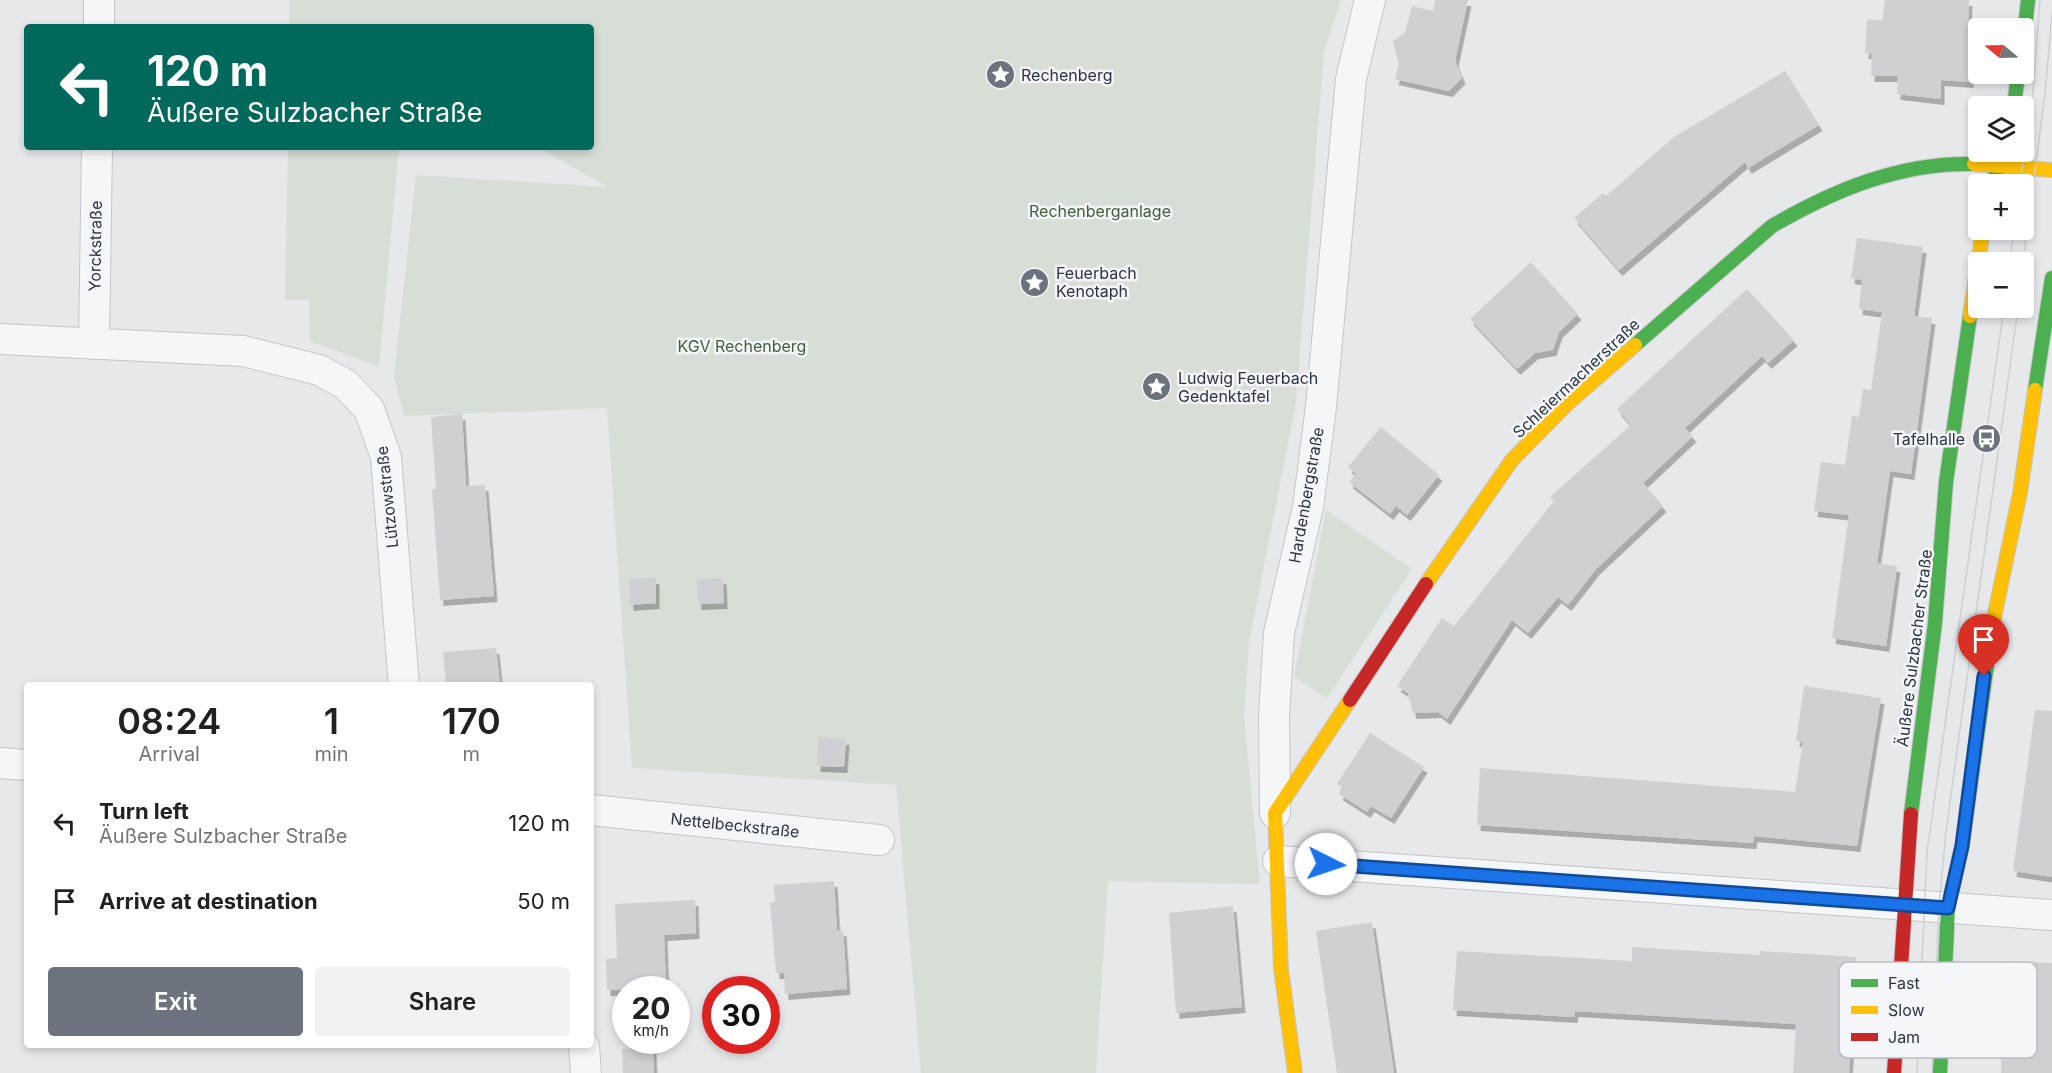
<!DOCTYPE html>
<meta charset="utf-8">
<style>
:root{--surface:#fff;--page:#f2f2f2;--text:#202124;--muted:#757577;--accent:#6c737f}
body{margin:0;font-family:Inter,sans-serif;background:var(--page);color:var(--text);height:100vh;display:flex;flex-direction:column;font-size:22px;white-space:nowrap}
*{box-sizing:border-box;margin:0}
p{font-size:20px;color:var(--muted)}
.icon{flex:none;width:33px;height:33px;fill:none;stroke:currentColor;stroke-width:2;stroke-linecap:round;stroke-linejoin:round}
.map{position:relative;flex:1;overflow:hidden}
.side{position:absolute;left:24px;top:682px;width:570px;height:366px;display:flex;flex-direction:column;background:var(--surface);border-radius:6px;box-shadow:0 3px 9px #0003}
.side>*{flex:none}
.banner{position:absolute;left:24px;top:24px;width:570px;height:126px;border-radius:6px;box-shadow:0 3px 9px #0003;background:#00695c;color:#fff;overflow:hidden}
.needle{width:39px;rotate:289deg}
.tools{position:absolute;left:1968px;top:18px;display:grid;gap:12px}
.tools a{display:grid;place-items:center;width:66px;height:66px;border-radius:6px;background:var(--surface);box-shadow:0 3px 9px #0003;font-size:30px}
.speed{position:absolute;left:612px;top:976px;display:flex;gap:12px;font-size:30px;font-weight:700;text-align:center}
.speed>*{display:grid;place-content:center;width:78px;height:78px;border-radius:50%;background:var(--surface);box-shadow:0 3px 9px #0003;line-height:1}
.speed small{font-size:15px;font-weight:400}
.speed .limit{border:9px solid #d22;background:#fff;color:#111}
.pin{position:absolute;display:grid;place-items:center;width:51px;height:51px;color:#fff;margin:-62px -26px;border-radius:50% 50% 50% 0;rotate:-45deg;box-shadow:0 0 6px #0007}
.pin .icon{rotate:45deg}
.me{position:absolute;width:66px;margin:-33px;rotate:94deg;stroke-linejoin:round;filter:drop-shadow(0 0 4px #0008)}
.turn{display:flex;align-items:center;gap:21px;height:126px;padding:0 24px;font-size:27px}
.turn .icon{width:78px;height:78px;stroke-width:2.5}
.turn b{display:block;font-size:42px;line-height:51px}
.eta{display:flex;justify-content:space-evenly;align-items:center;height:102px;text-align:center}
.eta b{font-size:36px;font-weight:600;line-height:42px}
.primary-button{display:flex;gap:12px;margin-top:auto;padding:12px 24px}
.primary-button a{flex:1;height:69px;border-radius:6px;background:var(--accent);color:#fff;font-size:24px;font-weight:600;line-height:69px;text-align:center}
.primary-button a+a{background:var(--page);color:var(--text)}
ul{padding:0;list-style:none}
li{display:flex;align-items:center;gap:18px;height:78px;padding:0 24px}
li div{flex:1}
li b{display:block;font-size:22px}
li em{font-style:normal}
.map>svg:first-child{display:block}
.green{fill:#d6ded6}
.building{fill:#ced0d3;filter:url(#shadow)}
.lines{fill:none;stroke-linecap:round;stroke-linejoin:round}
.street-casing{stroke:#c4c6c8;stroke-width:32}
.fast-casing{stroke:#c4c6c8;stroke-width:16}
.slow-casing{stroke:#c4c6c8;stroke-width:16}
.jam-casing{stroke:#c4c6c8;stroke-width:16}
.street{stroke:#f5f6f7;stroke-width:30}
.fast{stroke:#4caf50;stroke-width:14}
.slow{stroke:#ffc107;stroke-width:14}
.jam{stroke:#c62828;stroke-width:14}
.tram{stroke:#cecfd2;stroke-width:1.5}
.route-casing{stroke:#114b97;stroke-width:15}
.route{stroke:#1a73e8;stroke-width:10}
.labels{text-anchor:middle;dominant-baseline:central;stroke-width:5;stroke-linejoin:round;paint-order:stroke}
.poi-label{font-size:16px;fill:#2b3445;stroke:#f4f6f9;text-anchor:start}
.park-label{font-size:16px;fill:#3f6138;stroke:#f4f6f9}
.street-label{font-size:16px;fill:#2b3445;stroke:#f4f6f9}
.key{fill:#f4f6f9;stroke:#b8bcc3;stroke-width:1.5}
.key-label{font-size:16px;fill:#2b3445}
</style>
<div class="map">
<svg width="2052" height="1073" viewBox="0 0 2052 1073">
<defs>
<filter id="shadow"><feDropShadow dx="3.5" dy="6" stdDeviation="0" flood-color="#0004"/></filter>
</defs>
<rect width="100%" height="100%" fill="#e6e8ea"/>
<path class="green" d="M 290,0 L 1341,0 L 1324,51 L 1296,402 L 1249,643 L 1244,715 L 1260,884 L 1108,881 L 1096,1073 L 921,1073 L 896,785 L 632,768 L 607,408 L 404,416 L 394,376 L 416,175 L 608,187 L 539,148 L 512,147 L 591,147 L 591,27 L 289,27 Z
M 288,147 L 399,147 L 379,367 L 310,341 L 309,300 L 285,300 Z
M 1326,510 L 1412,569 L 1327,698 L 1294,677 Z"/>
<path class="building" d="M 1435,0 L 1468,0 L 1455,61 L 1462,78 L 1449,91 L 1395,79 L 1399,64 L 1393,41 L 1405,33 L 1412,6 L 1433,11 Z
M 1885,0 L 1969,0 L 1968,25 L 1974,26 L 1970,82 L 1941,80 L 1941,99 L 1897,94 L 1898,76 L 1871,76 L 1872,54 L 1865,53 L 1867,19 L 1882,21 Z
M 1785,71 L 1819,125 L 1748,168 L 1745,162 L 1619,270 L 1574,218 L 1603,193 L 1606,196 L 1674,137 Z
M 1857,238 L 1923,247 L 1914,316 L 1932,318 L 1911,474 L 1890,471 L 1877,563 L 1897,566 L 1886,646 L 1832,638 L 1849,515 L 1814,511 L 1821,462 L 1845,465 L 1852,416 L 1859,417 L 1863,389 L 1871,390 L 1882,312 L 1859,309 L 1862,280 L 1851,278 Z
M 1531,262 L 1578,314 L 1559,332 L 1553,350 L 1535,353 L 1517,369 L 1470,319 Z
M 1747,289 L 1794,340 L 1768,363 L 1762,356 L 1685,428 L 1693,436 L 1643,483 L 1663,506 L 1596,569 L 1568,605 L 1558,597 L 1528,633 L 1512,620 L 1447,719 L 1438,712 L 1413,713 L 1408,693 L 1397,686 L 1442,618 L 1454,626 L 1554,501 L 1550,497 L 1631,425 L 1617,409 Z
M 462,414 L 466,486 L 485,485 L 494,596 L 440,600 L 432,489 L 436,489 L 431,417 Z
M 1381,427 L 1439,475 L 1407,515 L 1396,506 L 1390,514 L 1349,482 L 1356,474 L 1348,467 Z
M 656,578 L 656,603 L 630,605 L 629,579 Z
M 723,578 L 724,603 L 698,604 L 697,579 Z
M 496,648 L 500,686 L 446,686 L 443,652 Z
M 1804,686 L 1881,698 L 1857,846 L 1754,836 L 1753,843 L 1477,825 L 1480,768 L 1795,792 L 1803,742 L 1796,741 Z
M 2035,710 L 2052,711 L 2052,877 L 2013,871 Z
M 1370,733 L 1424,767 L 1391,818 L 1371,806 L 1367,812 L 1339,794 L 1343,788 L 1337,784 Z
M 818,737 L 846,739 L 844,767 L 817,766 Z
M 834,881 L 837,931 L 843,930 L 847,989 L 785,994 L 784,973 L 776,973 L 770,903 L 775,902 L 774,885 Z
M 695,900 L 696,933 L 664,935 L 666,990 L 607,990 L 606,959 L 617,958 L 615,904 Z
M 1233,906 L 1242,1007 L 1176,1013 L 1169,913 Z
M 1372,922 L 1394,1073 L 1337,1073 L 1316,931 Z
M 1632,947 L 1760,955 L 1760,951 L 1856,957 L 1849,1073 L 1793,1073 L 1796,1024 L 1575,1011 L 1574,1017 L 1453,1010 L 1457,951 L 1632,961 Z
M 2005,961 L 2052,963 L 2052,1073 L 2001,1073 Z
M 653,1047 L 654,1073 L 623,1073 L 622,1049 Z"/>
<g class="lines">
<defs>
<path id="street" d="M 99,27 L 99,0
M 0,339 L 243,351 L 319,370 L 345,384 L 369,409 L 386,457 L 404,686
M 94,344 L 97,147
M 0,763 L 27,765
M 591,810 L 879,840
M 1275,813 L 1274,715 L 1279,633 L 1308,507 L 1321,407 L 1351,79 L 1370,0
M 1278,861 L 2052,915
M 584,1046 L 586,1073"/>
<path id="fast" d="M 2024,37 L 2028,0
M 2014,106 L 2018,74
M 1993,184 L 2002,152
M 1635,345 L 1772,226 C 1834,190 1901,162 1974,164
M 2035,390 L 2052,278
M 1911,814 L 1935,623 L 1946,482 L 1970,316
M 1940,1073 L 1948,908 L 1962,846 L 1992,628"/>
<path id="slow" d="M 1974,164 L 2052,170
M 1970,316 L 1983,230
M 1426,584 L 1512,460 L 1566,405 L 1635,345
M 1992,628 L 2020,493 L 2035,390
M 1295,1073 L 1281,969 L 1275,813 L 1350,700"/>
<path id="jam" d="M 1350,700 L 1426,584
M 1894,1073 L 1911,814"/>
</defs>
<use href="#street" class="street-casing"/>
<use href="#fast" class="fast-casing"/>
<use href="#slow" class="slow-casing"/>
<use href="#jam" class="jam-casing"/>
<use href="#street" class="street"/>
<use href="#fast" class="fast"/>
<use href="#slow" class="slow"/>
<use href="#jam" class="jam"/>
<path class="tram" d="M 2020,184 L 2033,93 L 2040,0
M 2010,262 L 2014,230
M 2023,262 L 2045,94 L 2052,13
M 1917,1073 L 1927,852 L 2004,308
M 1932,1073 L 1939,907 L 1946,831 L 2018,308"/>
</g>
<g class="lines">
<defs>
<path id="route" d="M 1326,864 L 1948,908 L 1962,846 L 1984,676"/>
</defs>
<use href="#route" class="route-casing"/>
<use href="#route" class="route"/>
</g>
<defs>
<symbol id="sight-disc" viewBox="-11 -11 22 22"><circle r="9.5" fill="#6c737f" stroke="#f4f6f9"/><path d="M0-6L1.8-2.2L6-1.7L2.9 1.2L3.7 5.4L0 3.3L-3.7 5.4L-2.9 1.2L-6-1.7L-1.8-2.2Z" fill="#fff"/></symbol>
<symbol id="bus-disc" viewBox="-11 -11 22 22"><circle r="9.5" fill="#6c737f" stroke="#f4f6f9"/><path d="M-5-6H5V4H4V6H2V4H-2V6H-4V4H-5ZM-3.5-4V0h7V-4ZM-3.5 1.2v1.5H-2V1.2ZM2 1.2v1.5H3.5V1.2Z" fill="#fff"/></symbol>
</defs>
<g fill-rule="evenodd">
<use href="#sight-disc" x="984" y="58" width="33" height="33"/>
<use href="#sight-disc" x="1018" y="266" width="33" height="33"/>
<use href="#sight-disc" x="1140" y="370" width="33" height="33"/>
<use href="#bus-disc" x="1970" y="422" width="33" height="33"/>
</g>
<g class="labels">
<g class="poi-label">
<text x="1021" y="75">Rechenberg</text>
<text x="1056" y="273">Feuerbach<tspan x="1056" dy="18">Kenotaph</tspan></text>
<text x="1178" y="378">Ludwig Feuerbach<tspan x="1178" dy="18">Gedenktafel</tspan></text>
<text x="1965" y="439" text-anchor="end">Tafelhalle</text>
</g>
<g class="park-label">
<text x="1100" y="211">Rechenberganlage</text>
<text x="742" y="346">KGV Rechenberg</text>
</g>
<g class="street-label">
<text transform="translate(95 246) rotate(-89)">Yorckstraße</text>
<text transform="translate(1576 378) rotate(-43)">Schleiermacherstraße</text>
<text transform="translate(1306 495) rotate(-80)">Hardenbergstraße</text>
<text transform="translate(387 497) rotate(-96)">Lützowstraße</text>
<text transform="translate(1914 648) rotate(-83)">Äußere Sulzbacher Straße</text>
<text transform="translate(735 825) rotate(6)">Nettelbeckstraße</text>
</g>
</g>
<rect x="1839" y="962" width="198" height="96" rx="9" class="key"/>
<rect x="1851" y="979" width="27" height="8" fill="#4caf50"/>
<rect x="1851" y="1006" width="27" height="8" fill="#ffc107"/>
<rect x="1851" y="1033" width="27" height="8" fill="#c62828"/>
<g class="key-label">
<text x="1888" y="989">Fast</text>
<text x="1888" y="1016">Slow</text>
<text x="1888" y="1043">Jam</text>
</g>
</svg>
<div class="tools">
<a><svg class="needle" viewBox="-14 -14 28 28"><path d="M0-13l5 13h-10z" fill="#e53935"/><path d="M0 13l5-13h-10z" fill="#757577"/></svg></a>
<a><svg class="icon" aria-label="layers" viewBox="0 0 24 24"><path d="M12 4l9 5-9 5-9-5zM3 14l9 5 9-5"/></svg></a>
<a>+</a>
<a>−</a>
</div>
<div class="speed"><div>20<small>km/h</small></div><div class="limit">30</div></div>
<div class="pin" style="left:1984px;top:676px;background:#d93025"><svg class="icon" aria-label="arrive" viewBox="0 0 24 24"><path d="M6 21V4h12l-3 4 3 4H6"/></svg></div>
<svg class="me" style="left:1326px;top:864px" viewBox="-20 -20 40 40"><circle r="19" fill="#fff"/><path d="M0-13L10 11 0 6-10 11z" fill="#1a73e8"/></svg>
<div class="banner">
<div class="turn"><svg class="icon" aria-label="left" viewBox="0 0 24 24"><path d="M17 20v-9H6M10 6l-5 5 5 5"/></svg><div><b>120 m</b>Äußere Sulzbacher Straße</div></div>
</div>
<section class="side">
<div class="eta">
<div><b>08:24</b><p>Arrival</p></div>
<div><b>1</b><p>min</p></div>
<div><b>170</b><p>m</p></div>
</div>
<ul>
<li><svg class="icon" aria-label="left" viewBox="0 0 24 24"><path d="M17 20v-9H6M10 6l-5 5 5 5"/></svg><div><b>Turn left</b><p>Äußere Sulzbacher Straße</p></div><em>120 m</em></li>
<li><svg class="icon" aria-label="arrive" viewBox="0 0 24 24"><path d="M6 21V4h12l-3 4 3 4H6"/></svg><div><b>Arrive at destination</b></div><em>50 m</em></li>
</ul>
<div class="primary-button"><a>Exit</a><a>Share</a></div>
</section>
</div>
